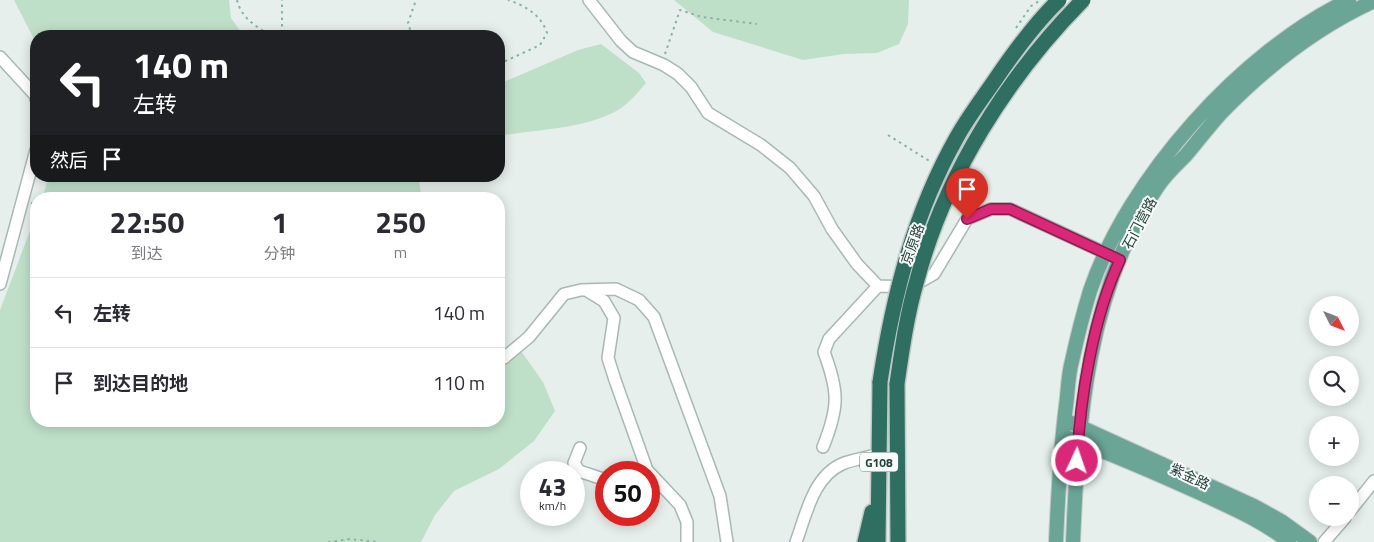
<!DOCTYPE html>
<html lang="zh">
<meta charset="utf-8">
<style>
:root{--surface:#fff;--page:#f2f2f3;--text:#2b2b33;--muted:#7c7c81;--line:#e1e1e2}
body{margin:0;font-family:"Titillium Web","Noto Sans SC",sans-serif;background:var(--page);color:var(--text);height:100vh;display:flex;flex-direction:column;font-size:19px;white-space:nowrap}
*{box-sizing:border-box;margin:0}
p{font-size:16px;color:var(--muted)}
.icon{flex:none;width:28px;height:28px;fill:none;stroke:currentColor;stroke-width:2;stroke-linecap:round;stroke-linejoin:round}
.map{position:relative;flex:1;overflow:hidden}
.details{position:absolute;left:30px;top:192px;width:475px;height:235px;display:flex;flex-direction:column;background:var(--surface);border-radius:20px;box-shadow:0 2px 12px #0003}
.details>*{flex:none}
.hud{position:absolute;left:30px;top:30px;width:475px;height:152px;border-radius:20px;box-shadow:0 2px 12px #0003;background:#202124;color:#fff;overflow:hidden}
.needle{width:32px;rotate:132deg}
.controls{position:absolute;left:1309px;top:296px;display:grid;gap:10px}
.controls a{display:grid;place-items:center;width:50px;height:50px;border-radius:50%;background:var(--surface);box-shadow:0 2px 12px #0003;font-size:25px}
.speed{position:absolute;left:520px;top:461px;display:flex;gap:10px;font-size:25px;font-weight:700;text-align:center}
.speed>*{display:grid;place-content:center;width:65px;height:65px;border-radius:50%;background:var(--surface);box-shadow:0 2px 12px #0003;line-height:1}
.speed small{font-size:12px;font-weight:400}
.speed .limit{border:8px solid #d22;background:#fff;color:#111}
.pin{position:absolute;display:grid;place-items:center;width:42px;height:42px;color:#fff;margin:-51px -21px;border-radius:50% 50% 50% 0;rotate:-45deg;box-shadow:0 0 5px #0007}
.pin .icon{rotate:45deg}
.me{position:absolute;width:55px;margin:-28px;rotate:3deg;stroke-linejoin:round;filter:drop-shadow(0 0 4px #0008)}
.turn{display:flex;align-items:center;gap:18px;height:105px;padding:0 20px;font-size:22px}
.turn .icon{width:65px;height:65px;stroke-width:2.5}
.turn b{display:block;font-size:35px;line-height:42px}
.then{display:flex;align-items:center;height:48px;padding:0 20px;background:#0003;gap:10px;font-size:19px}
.eta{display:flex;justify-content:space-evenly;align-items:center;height:85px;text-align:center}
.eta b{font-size:30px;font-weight:700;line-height:35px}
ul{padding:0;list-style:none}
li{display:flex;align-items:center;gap:15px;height:70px;padding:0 20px;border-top:1px solid var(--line)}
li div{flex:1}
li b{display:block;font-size:19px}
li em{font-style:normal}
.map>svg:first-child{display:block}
.green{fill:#bfe0c8}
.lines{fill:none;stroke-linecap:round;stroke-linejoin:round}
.minor-casing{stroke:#a8b8b2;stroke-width:14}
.major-casing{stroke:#c2cac8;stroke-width:16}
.highway-casing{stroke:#c2cac8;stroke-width:18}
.path{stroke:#86b3a5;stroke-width:2;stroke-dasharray:2.5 4;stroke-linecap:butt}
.minor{stroke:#fff;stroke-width:11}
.major{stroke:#6aa596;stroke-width:14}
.highway{stroke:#2f6f62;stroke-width:15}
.highway-bridge-casing{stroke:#c2cac8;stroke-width:18;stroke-linecap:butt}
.highway-bridge{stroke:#2f6f62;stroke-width:15}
.route-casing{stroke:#8e194d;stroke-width:12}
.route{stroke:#db2777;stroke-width:9}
.labels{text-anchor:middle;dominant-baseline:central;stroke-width:4;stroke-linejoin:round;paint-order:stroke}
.shield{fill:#f7fbf9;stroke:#637a73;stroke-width:1}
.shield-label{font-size:12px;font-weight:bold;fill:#24423a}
.street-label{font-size:14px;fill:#24423a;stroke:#f7fbf9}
</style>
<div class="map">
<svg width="1374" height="542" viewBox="0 0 1374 542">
<rect width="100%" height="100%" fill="#e6efeb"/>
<path class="green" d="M 14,0 L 229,0 L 231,18 L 244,36 L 36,36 L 36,43 Z
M 674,0 L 909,0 L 908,24 L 899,44 L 877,53 L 844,54 L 803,60 L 713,32 Z
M 601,44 L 639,73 L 646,83 C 635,96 624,109 608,115 C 577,129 533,130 499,136 L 499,84 L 578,50 Z
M 49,176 L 418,176 L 422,199 L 42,199 Z
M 36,215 L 36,421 L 499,421 L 499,355 L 519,348 L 543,382 L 555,411 L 534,441 L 499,469 L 454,491 L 435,515 L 421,542 L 0,542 L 0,310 Z"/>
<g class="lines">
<defs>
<path id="minor" d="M 589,0 L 621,41 L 633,52 L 664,65 L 678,74 L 691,87 L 708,113 L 761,145 L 790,168 L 814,196 L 832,229 L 857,264 L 878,286 L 911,287 L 934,274 L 967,219 L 991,209 L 1010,209 L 1112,256
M 0,57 L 35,95 L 36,99
M 0,284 L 36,150
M 586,290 L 604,301 L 614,318 L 608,358 L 615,380 L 647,470 L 680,505 L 687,522 L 687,542
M 499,359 L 504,358 L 529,337 L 564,294 L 581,290 L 616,289 L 639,300 L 654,317 L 720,496 L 727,542
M 823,447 C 839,407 839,392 824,352 L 829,339 L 878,286
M 580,448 L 574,463 L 579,471 L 606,480
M 1350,511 L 1374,481
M 796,542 C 806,515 813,477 842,464 C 853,459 867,458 879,454
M 1324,542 L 1345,518"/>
<path id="major" d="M 1072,423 L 1254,506 L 1281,521 L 1310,542
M 1069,438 C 1114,455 1158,474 1202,494 C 1232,508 1263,521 1289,542
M 1056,542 C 1058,496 1060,451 1066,406 C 1068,391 1068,375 1072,361 C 1077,338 1083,314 1090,291 C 1128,178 1242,51 1349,0
M 1073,542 C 1078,420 1087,290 1158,186 C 1166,174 1176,165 1186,155 C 1198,141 1209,126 1222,112 C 1266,67 1317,27 1374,1"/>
<path id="highway" d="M 897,384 L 898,542
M 865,542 L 872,512
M 878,542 L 880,382"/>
</defs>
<use href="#minor" class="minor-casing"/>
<use href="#major" class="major-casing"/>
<use href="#highway" class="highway-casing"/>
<path class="path" d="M 237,0 C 241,18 257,27 271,36
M 1016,28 L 1031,6 L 1041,0
M 277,36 L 282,34 L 282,0
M 412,36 L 408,23 L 416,0
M 665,54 L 680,10 L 702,17 L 757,24
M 499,64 L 540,45 L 547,33 C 541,15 526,6 508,0
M 888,135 L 931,162
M 966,185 L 985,201
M 31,203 L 36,205
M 328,542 L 350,539 L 378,542"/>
<use href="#minor" class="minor"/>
<use href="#major" class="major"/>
<use href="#highway" class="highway"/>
<defs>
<path id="highway-bridge" d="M 880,382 C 893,296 914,213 957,137 C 968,117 982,99 995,80 C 1014,52 1034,24 1059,0
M 897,384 C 902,349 907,314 917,280 C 945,175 1007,77 1083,0"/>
</defs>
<use href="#highway-bridge" class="highway-bridge-casing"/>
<use href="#highway-bridge" class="highway-bridge"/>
</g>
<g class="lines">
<defs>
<path id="route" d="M 967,219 L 991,209 L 1010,209 L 1120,260 C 1093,317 1080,399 1077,461"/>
</defs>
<use href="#route" class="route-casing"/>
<use href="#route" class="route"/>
</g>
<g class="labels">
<rect class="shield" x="860" y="452.5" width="38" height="19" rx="4"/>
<g class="shield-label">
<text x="879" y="462">G108</text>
</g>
<g class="street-label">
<text transform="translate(1139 223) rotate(-62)">石门营路</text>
<text transform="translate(912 244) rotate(-70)">京原路</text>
<text transform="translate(1190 476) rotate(25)">紫金路</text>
</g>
</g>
</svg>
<div class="controls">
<a><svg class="needle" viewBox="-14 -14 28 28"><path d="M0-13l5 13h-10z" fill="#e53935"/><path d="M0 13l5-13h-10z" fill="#7c7c81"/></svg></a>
<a><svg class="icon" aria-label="search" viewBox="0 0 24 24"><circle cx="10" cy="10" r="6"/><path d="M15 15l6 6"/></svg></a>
<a>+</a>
<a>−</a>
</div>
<div class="speed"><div>43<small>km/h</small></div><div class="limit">50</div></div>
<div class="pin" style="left:967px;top:219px;background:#d93025"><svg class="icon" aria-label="arrive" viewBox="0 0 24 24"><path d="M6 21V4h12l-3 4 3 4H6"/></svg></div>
<svg class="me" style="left:1077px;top:461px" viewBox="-20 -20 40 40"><circle r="17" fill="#db2777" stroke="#fff" stroke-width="3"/><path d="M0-11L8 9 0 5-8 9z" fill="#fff"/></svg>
<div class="hud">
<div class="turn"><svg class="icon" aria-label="left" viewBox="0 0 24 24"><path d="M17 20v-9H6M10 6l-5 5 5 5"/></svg><div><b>140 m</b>左转</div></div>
<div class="then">然后<svg class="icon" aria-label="arrive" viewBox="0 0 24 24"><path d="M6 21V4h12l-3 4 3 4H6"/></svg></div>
</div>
<section class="details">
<div class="eta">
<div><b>22:50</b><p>到达</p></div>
<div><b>1</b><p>分钟</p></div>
<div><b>250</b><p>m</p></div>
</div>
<ul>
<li><svg class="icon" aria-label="left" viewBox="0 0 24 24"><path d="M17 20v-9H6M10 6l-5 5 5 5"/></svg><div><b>左转</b></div><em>140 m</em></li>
<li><svg class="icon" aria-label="arrive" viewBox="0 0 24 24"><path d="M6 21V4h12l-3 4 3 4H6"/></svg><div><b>到达目的地</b></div><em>110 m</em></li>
</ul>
</section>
</div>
